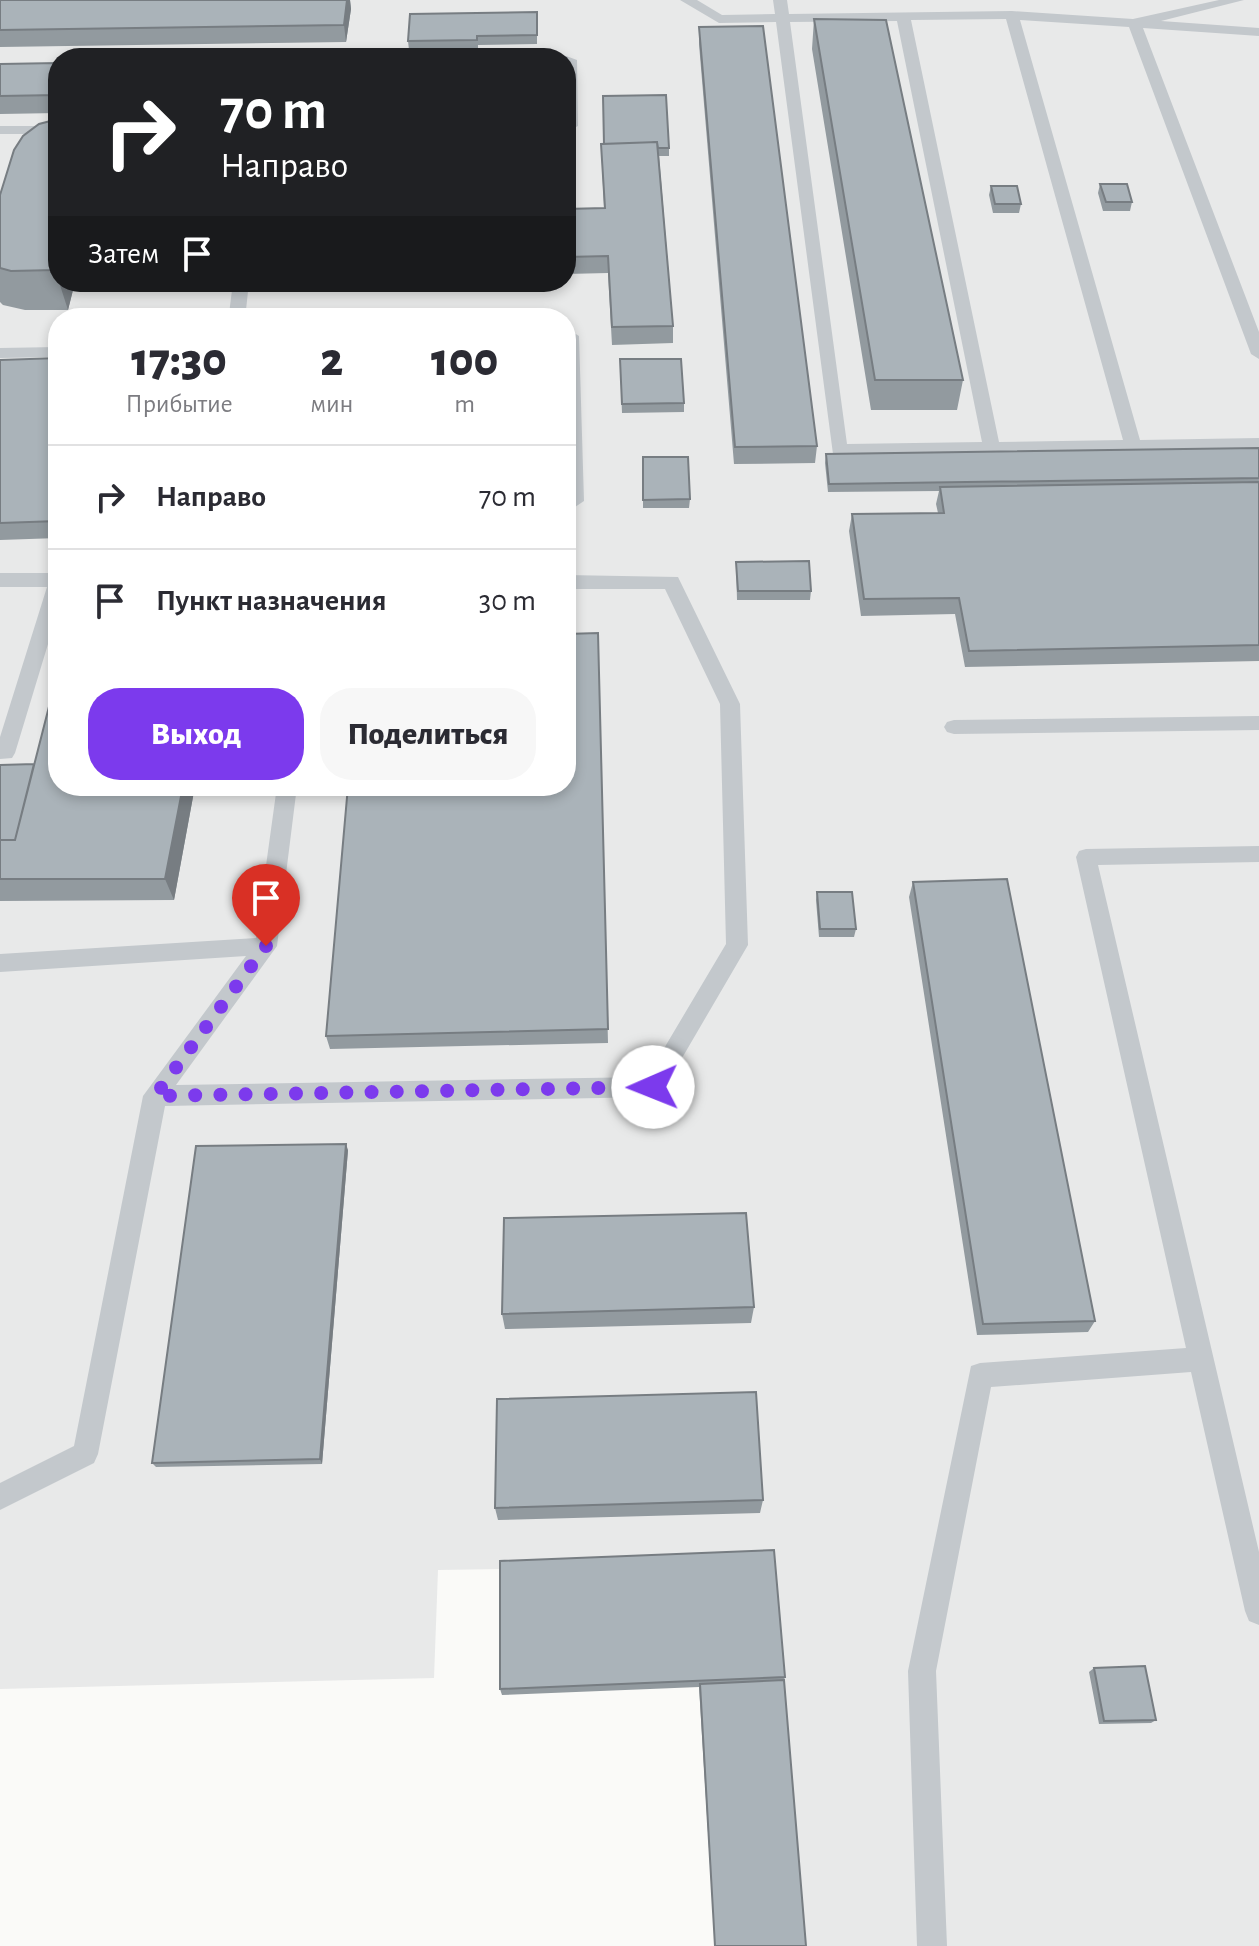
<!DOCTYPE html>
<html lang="ru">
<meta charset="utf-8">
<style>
:root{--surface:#fff;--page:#f7f7f7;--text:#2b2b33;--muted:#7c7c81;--line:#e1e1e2;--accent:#7c3aed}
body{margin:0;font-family:"Alegreya Sans",sans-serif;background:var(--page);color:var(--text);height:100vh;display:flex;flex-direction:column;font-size:30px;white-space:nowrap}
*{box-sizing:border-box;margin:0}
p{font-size:26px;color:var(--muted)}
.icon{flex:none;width:44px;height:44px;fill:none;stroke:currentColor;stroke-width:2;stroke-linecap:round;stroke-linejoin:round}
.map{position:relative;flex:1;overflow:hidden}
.sheet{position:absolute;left:48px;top:308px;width:528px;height:488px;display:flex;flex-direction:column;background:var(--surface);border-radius:32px;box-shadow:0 4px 12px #0003}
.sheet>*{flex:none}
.guide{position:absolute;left:48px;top:48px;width:528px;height:244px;border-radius:32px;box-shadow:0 4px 12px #0003;background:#202124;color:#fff;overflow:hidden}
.pin{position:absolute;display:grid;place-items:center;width:68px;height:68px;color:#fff;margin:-82px -34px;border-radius:50% 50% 50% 0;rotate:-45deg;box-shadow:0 0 8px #0007}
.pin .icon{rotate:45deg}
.me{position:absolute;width:88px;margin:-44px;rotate:269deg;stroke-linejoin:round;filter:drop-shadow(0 0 6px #0008)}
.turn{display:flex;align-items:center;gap:28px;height:168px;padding:0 40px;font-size:36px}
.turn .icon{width:104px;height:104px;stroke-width:2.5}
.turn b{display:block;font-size:56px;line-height:68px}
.then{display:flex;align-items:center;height:76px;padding:0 40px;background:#0003;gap:16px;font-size:30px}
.eta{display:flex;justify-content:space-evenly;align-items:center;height:136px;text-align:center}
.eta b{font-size:48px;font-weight:800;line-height:56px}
.primary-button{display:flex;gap:16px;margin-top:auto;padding:16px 40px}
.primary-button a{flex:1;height:92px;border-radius:32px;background:var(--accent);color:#fff;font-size:32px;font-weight:800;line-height:92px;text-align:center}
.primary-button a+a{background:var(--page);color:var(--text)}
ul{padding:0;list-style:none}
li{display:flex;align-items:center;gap:24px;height:104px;padding:0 40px;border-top:2px solid var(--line)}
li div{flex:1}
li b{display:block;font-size:30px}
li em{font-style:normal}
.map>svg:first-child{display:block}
.built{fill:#e8e9e9;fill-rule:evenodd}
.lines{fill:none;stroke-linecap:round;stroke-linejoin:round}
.service{fill:#c3c8cc;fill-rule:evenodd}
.wall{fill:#929a9f}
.shaded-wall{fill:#777d82}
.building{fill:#aab3b9;stroke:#777d82;stroke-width:2}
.route{stroke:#7c3aed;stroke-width:14;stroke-dasharray:0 25.2}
</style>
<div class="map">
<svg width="1259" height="1946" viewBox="0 0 1259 1946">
<rect width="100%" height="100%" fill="#fafaf8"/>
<path class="built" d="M 0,0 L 1259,0 L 1259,1946 L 805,1946 L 782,1683 L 502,1569 L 438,1570 L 434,1678 L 0,1689 ZM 58,58 L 566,58 L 566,282 L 58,282 ZM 58,318 L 566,318 L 566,786 L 58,786 Z"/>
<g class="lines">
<path class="service" d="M 680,0 L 697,0 L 722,15 L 775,14 L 773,0 L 787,0 L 789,14 L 1012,11 L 1133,19 L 1219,0 L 1244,0 L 1161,21 L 1259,28 L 1259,36 L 1143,28 L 1259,332 L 1259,359 L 1251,354 L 1129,27 L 1020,20 L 1140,440 L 1259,438 L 1259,450 L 833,454 L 776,22 L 719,23 ZM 1006,19 L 1123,440 L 999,442 L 911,20 ZM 897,21 L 982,442 L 847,444 L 790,22 Z
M 566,56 L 577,60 L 578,126 L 566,132 L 566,58 L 560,58 Z
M 0,126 L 58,126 L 58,134 L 0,134 Z
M 566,192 L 573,195 L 573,201 L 566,202 Z
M 233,282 L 249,282 L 246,310 L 306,313 L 314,318 L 231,318 L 229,314 Z
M 571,331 L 579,336 L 584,501 L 575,507 L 566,501 L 566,332 Z
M 58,347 L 58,357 L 0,358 L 0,348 Z
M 0,573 L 58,573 L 58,611 L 15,753 L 12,758 L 0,759 L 0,737 L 47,587 L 0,587 Z
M 566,575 L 678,577 L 740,704 L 748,945 L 661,1094 L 653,1097 L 165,1106 L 98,1454 L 94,1463 L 0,1510 L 0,1483 L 74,1446 L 143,1096 L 246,956 L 0,972 L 0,954 L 256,938 L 277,786 L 297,786 L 277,946 L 176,1085 L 647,1077 L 726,944 L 720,704 L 665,589 L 566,589 Z
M 1259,716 L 1259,730 L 954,734 L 947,732 L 944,727 L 947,722 L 954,720 Z
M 1259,846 L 1259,862 L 1098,865 L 1259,1552 L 1259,1625 L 1249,1621 L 1245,1611 L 1191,1372 L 991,1387 L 936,1671 L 947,1946 L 917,1946 L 908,1671 L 971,1366 L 980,1363 L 1186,1348 L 1076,857 L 1079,851 L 1086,849 Z"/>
</g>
<path class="wall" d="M 0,0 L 350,0 L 351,9 L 346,42 L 0,47 Z
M 537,12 L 537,44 L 478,45 L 478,49 L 409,50 L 408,41 Z
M 814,19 L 963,380 L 957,410 L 871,410 L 812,49 Z
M 699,27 L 817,446 L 815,463 L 734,464 L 699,44 Z
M 58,63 L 58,113 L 0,114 L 0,64 Z
M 58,119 L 58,282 L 75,282 L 68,310 L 25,310 L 3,305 L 0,302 L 0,195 Z
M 601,144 L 669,148 L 669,156 L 659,156 L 673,326 L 673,343 L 612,345 L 608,273 L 566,274 L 566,209 L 604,208 Z
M 1100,184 L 1132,202 L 1130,211 L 1103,211 L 1098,193 Z
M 991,186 L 1021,204 L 1019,213 L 993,213 L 989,195 Z
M 58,358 L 58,538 L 0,540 L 0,360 Z
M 620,359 L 684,403 L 684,412 L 622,413 Z
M 1259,448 L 1259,661 L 965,667 L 955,614 L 861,616 L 849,531 L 852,514 L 938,513 L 936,504 L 939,491 L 828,492 L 825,463 L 826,454 Z
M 643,457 L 690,499 L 689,508 L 643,508 Z
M 736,562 L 811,591 L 810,600 L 737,600 Z
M 598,633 L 608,1043 L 330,1049 L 326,1036 Z
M 0,765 L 58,786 L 195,786 L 174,900 L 0,901 Z
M 913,882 L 1095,1321 L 1088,1332 L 977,1335 L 909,897 Z
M 817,892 L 856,929 L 854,937 L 819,937 L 816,900 Z
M 348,1150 L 322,1464 L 156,1467 L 152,1463 Z
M 754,1307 L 751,1323 L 505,1329 L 502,1314 Z
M 763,1500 L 760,1513 L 498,1520 L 495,1508 Z
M 1094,1668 L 1156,1720 L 1151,1723 L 1099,1724 L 1089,1672 Z
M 785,1677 L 784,1680 L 806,1946 L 715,1946 L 699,1687 L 502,1695 L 500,1689 Z"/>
<path class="shaded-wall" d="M 347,0 L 350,0 L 351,9 L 346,42 L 344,25 Z
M 59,282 L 75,282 L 68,310 Z
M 183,786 L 195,786 L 174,900 L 165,879 Z
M 346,1144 L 348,1150 L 322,1464 L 320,1459 Z"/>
<path class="building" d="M 0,0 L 347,0 L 344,25 L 0,30 Z
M 537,12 L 537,35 L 477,36 L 477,40 L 408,41 L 410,14 Z
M 814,19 L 886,20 L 963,380 L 875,380 Z
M 763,26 L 817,446 L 735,447 L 699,27 Z
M 436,56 L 436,58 L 331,58 Z
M 58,63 L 58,95 L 0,96 L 0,64 Z
M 666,95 L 669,148 L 658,148 L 657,142 L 604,144 L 603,96 Z
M 58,119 L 58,261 L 55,270 L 11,271 L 0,268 L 0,195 L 14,150 L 23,136 L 39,124 Z
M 657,142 L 673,326 L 612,327 L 608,256 L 566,257 L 566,209 L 605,208 L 601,144 Z
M 1100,184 L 1127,184 L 1132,202 L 1106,202 Z
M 991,186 L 1017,186 L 1021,204 L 995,204 Z
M 58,358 L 58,521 L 0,523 L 0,360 Z
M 620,359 L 681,359 L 684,403 L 622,404 Z
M 1259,448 L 1259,478 L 829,484 L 826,454 Z
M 643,457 L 688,457 L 690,499 L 643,500 Z
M 1259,482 L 1259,645 L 969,651 L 959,598 L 864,599 L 852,514 L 944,513 L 940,487 Z
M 809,561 L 811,591 L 738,591 L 736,562 Z
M 598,633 L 608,1029 L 326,1036 L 348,786 L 566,786 L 566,634 Z
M 55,683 L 58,683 L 58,786 L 183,786 L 165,879 L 0,879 L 0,840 L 15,840 Z
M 34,764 L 15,840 L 0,840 L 0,765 Z
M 1007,879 L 1095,1321 L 983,1324 L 913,882 Z
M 817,892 L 852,892 L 856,929 L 820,929 Z
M 346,1144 L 320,1459 L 152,1463 L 196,1146 Z
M 746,1213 L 754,1307 L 502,1314 L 504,1218 Z
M 756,1392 L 763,1500 L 495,1508 L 497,1399 Z
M 774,1550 L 785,1677 L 500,1689 L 500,1561 Z
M 1145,1666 L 1156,1720 L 1104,1721 L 1094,1668 Z
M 784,1680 L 806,1946 L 715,1946 L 700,1684 Z"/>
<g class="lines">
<path class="route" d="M 266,946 L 155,1096 L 653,1087"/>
</g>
</svg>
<div class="pin" style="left:266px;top:946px;background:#d93025"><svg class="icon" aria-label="arrive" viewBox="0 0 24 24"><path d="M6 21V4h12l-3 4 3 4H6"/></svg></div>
<svg class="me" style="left:653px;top:1087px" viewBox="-20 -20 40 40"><circle r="19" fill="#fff"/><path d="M0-13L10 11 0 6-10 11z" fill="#7c3aed"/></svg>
<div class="guide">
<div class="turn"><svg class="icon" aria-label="right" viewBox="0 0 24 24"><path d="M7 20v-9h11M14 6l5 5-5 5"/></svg><div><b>70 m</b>Направо</div></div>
<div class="then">Затем<svg class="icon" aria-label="arrive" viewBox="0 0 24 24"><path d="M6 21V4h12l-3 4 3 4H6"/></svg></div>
</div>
<section class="sheet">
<div class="eta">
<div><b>17:30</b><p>Прибытие</p></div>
<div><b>2</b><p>мин</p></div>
<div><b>100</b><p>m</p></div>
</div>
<ul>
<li><svg class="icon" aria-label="right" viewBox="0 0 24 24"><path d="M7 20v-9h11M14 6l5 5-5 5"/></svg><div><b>Направо</b></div><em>70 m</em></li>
<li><svg class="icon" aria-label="arrive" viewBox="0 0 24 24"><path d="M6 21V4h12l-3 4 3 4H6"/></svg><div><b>Пункт назначения</b></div><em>30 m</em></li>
</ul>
<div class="primary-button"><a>Выход</a><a>Поделиться</a></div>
</section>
</div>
